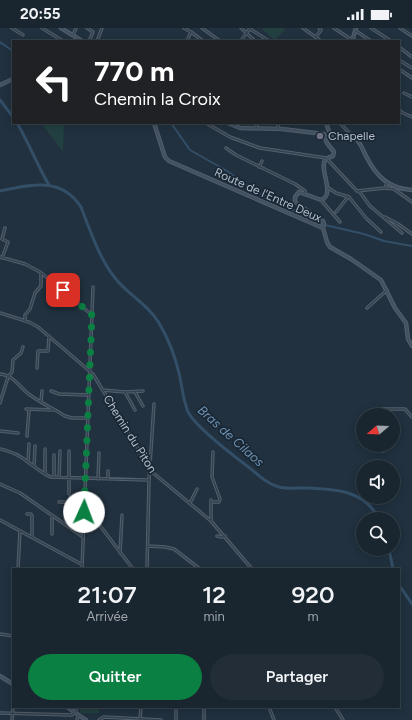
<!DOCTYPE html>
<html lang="fr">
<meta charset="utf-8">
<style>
:root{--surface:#19252f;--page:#222d37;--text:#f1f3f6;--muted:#9fa5aa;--line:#37424b;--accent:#0b8043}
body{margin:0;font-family:Figtree,sans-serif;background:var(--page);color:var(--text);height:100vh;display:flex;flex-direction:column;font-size:15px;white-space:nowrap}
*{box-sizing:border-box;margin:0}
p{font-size:13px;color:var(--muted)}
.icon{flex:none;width:22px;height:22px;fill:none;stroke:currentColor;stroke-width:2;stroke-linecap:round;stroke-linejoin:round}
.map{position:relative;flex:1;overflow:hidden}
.panel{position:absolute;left:12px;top:540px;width:388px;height:140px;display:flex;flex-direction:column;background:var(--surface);border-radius:0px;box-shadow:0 2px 10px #0003,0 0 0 1px var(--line)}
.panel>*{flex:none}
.banner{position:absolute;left:12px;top:12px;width:388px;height:84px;border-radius:0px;box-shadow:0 2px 10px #0003,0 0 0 1px var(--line);background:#202124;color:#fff;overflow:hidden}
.needle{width:26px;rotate:251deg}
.tools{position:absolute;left:356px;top:380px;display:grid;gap:8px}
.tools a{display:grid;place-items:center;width:44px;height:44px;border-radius:50%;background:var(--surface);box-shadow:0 2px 10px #0003,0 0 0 1px var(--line);font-size:20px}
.pin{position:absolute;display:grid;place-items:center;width:34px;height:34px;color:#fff;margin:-17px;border-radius:8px;box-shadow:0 2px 6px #0006}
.me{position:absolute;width:44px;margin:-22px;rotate:2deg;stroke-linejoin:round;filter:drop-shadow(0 0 3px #0008)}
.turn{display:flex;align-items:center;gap:14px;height:84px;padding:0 16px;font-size:18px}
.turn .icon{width:52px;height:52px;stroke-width:2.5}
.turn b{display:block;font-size:28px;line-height:34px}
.eta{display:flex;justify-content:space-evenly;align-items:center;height:68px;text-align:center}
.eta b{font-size:24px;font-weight:600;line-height:28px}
.primary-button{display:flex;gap:8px;margin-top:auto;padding:8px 16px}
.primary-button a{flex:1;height:46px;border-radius:24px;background:var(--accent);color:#fff;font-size:16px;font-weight:600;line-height:46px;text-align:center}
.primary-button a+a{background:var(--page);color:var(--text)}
.status{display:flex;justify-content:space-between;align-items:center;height:28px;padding:0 20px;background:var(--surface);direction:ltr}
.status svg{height:11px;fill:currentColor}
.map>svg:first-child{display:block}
.green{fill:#234040}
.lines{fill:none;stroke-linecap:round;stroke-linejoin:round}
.canal{stroke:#334f68;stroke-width:2}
.river{stroke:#334f68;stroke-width:3}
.street-casing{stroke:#53606d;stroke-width:3.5}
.secondary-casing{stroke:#53606d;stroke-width:4.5}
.street{stroke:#35424f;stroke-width:1.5}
.secondary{stroke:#435262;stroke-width:2.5}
.route{stroke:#0b8043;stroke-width:7;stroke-dasharray:0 12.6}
.worship-dot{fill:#6b7280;stroke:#1a2734;stroke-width:1.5}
.labels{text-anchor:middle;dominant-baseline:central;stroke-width:3.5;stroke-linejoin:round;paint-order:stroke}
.poi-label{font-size:12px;fill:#b1bdca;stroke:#1a2734;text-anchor:start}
.street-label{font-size:12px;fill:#b1bdca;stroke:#1a2734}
.water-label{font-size:13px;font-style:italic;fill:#6e92b1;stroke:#1a2734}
</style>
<div class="status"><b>20:55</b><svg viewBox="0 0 49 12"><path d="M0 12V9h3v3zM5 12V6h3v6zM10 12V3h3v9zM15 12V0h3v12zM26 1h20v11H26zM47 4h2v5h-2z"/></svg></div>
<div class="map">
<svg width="412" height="692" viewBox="0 0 412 692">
<rect width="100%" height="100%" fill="#21313f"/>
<path class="green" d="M 261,0 L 284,0 L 285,1 L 275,13 Z
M 41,95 L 64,95 L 63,124 Z
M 80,679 L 99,679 L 99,685 L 80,685 Z"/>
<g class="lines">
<path class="canal" d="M 0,14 L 13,23
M 171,95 L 190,122 L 227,143 L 255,163 L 322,196
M 325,197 L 364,206 L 384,213 L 412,218"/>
<path class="river" d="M 0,72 L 13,89
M 17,95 C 29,115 37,137 49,157
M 0,163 C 31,157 61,148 81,179 C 90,202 99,230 115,250 C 128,267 148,276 159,295 C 168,310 175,328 179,345 C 182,357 183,372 188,384 C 196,399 235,429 251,441 C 259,448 268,456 279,459 C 286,461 295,460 303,460 C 333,461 364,461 379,491
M 389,521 L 393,541
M 399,557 L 412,576"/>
<defs>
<path id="street" d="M 12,0 L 23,7
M 42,0 L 63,13
M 87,0 L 93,4 L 89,13
M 184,0 L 191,4 L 187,13
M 202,0 L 220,13
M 241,0 L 255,13
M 303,0 L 321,13
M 334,0 L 352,12
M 371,0 L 391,13
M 400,0 L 412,8
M 250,1 L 269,13
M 356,3 L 371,13
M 191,4 L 203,13
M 73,7 L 76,0
M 316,9 L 321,2 L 319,0
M 353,10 L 356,13
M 97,13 L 102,0
M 241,13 L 250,0
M 399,19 L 412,29
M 399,32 L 412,40
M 399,41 L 412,50
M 404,65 L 412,69
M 399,82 L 403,85 L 412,89
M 206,95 L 230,109 L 260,120 L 326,130 L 357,163 L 385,160 L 387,155
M 278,95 L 278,101
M 340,95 L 352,108
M 256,100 L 257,95
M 226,120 L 236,127 L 295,156 L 305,163 L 304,165
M 259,139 L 262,133
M 327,159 L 336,165 L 349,169 L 366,190 L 381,204
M 386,160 L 394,161 L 412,174
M 359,163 L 370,178 L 402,205
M 321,172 L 340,194
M 336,184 L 348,169
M 385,189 L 398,196 L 412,206
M 0,229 L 25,236 L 40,244 L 92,287
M 2,230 L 8,214 L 2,211 L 5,200
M 367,280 L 387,262
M 0,285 L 29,294 L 38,299 L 93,346 L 152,444 L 211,493 L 252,541
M 25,293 L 25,287 L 30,281 L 35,265 L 41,258 L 41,245
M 37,340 L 38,323 L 48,323 L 49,308
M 0,346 C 14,347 20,360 30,367 C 41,375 54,381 65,388 L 72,390 L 88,390
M 103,362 L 125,364 L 143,363
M 51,363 L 59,366 L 89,367
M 125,364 L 135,382
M 135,364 L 143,378
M 41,374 L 42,363
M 0,375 L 8,349 L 12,344 L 13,332 L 21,325 L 23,319
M 26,381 L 54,382
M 380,387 L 378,384 L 382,381 L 405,381 L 412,389
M 0,403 L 18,405
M 27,408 L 29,382
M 378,418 L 383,423 L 388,420 L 388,417
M 0,421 C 10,423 21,428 29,435 C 37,440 43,446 51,449 L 148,452
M 69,423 L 69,466
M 28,434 L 29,416
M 34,438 L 35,418
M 45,445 L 45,421
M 54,449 L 54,427
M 59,449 L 60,423
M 98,451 L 99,425
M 108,451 L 108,443
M 0,456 L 20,465 L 83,509
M 59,474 L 85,475
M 211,474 L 219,474 L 220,471 L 212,449 L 213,424
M 190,475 L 197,461
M 84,484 L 95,491 L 133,541
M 27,486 L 31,486 L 32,488 L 32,509
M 0,492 L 81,536
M 211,493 L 211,472
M 52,506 L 52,488
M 217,508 L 222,509 L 225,508
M 148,518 L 165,519 L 174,521 L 200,541
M 120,525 L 122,487
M 18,541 L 20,503
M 82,541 L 93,259
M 147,541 L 149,452 L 154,376
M 0,606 L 13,608
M 269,679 L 274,692
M 335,679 L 343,692
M 0,685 L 72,687 L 74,684
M 75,685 L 77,679
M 12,692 L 13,679
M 77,692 L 78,687
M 99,692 L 104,689 L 161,692
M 140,692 L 141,679
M 176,692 L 176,679
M 204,692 L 204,679"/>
<path id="secondary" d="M 61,0 L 82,13
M 352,13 L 356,0
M 0,57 L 13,51
M 154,95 L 165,129 L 169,133 L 323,200 L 327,214 L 330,219 L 351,231 L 381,252 L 395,280 L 406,295 L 408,311 L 412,318
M 228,95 L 240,100 L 282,101 L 324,106
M 327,98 L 329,103 L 334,108
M 325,109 C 334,109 344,111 354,109 C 361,114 362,121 366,128 C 376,148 389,161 412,162
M 323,200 L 324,196 L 323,193 L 298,176 L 295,174 L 295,169 L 299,164 L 321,172 C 336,167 319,142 325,132 C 327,130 330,129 333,128 L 334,124 L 327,115 L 324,106
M 0,648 L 13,656
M 67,679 L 86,692"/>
</defs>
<use href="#street" class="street-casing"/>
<use href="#secondary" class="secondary-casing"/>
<use href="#street" class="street"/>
<use href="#secondary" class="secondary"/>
</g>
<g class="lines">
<path class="route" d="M 63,262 L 92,287 L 84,484"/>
</g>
<circle class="worship-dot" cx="320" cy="108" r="4"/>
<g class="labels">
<g class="poi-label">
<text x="328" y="108">Chapelle</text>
</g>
<g class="street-label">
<text transform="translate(268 167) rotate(24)">Route de l'Entre Deux</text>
<text transform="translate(130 406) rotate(58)">Chemin du Piton</text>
</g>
<g class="water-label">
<text transform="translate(231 408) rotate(42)">Bras de Cilaos</text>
</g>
</g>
</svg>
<div class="tools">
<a><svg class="needle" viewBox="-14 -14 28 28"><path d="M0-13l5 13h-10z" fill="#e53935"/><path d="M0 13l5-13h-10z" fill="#9fa5aa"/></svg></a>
<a><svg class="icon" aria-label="sound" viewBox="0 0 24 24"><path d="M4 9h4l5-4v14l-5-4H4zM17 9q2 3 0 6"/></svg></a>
<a><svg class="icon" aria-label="search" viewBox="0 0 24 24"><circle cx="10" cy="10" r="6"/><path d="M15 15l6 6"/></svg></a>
</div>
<div class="pin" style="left:63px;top:262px;background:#d93025"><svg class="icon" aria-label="arrive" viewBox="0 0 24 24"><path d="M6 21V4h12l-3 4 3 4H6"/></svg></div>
<svg class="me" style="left:84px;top:484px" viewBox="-20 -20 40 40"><circle r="19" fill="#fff"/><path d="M0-13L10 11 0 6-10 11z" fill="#0b8043"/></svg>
<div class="banner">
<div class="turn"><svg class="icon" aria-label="left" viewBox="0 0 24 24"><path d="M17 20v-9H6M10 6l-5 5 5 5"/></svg><div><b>770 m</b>Chemin la Croix</div></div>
</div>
<section class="panel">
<div class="eta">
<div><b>21:07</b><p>Arrivée</p></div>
<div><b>12</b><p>min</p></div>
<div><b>920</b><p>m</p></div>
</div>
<div class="primary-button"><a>Quitter</a><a>Partager</a></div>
</section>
</div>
